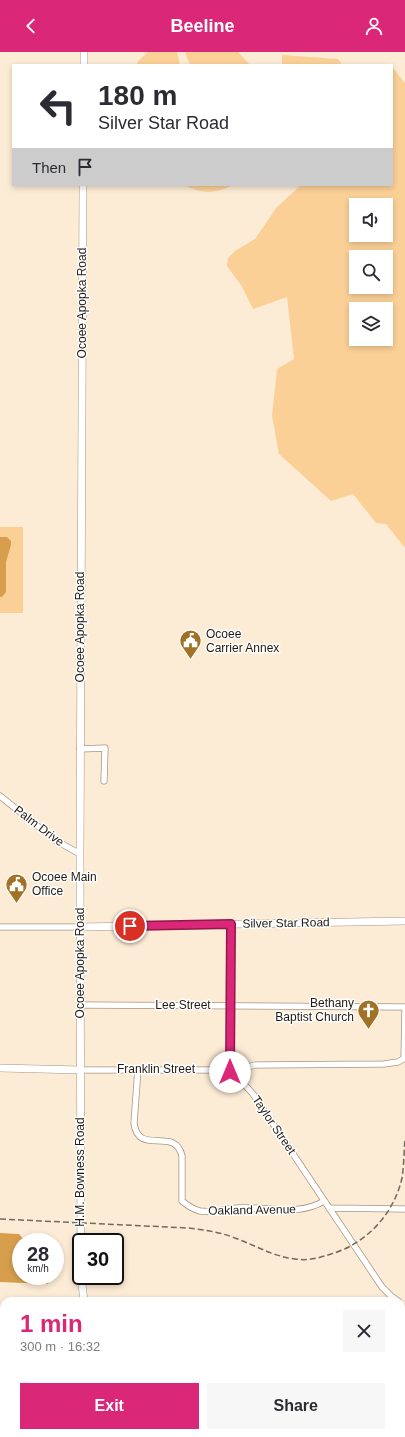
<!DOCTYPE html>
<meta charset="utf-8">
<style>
:root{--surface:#fff;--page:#f7f7f7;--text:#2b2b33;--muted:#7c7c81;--accent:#db2777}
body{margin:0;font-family:Arial,sans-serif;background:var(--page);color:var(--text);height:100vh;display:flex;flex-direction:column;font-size:15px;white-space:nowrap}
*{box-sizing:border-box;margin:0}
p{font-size:13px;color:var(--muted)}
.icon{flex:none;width:22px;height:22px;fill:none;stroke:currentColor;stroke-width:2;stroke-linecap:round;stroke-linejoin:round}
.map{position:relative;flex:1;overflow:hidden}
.sheet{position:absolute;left:0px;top:1245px;width:405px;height:140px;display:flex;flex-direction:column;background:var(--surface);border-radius:12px 12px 0 0;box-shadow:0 2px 6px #0003}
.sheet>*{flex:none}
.banner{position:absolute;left:12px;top:12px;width:381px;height:122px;border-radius:0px;box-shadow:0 2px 6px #0003;background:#fff;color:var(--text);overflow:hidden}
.tools{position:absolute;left:349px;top:146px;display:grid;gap:8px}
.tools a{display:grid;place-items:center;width:44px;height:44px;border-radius:0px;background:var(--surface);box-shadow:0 2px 6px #0003;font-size:20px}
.speed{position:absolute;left:12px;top:1181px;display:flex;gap:8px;font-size:20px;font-weight:700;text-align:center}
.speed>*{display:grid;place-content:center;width:52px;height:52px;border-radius:50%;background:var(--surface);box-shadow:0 2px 6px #0003;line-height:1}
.speed small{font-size:10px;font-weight:400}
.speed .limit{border:2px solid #111;border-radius:6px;background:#fff;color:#111}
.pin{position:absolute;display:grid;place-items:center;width:34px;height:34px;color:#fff;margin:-17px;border:2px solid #fff;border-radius:50%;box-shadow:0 1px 4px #0007}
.me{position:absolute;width:44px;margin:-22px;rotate:0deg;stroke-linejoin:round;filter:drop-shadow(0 0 3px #0008)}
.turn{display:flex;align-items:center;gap:14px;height:84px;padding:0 20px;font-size:18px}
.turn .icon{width:52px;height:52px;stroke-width:2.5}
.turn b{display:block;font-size:28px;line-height:34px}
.then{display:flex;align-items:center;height:38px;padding:0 20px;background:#0003;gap:8px;font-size:15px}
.round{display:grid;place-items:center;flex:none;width:42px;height:42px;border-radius:0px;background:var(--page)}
.overview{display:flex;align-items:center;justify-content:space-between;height:68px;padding:0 20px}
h1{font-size:24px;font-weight:600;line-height:30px;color:var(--accent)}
.primary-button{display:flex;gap:8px;margin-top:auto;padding:8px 20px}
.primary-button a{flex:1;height:46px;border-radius:0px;background:var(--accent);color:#fff;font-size:16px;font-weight:600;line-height:46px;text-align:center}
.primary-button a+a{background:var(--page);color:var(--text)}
header{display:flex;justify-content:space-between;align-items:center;height:52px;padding:0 20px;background:var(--accent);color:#fff;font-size:18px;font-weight:600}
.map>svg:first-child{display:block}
.green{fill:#fbd097;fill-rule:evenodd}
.water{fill:#d79f4d}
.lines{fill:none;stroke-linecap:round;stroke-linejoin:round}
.minor-casing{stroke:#a69682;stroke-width:7}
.major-casing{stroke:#a69682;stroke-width:8}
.minor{stroke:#fff;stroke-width:5.5}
.major{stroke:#fff;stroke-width:7}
.rail{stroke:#746a5c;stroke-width:1.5;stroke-dasharray:6 3;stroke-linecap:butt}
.route-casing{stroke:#8e194d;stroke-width:10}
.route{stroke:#db2777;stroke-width:7}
.labels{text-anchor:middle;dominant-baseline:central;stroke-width:3;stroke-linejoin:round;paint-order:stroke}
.street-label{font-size:12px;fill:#201a12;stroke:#fff}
.poi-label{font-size:12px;fill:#201a12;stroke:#fff;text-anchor:start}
</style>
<header><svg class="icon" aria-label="back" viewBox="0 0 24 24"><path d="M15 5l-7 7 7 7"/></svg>Beeline<svg class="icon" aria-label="person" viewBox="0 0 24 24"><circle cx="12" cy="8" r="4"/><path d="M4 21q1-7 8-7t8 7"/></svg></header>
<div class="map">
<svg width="405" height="1385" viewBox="0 0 405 1385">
<rect width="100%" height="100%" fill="#fcebd5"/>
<path class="green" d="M 148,0 L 177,0 L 180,13 L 136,13 L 139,8 Z
M 185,0 L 238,0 L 250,13 L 190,13 Z
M 282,3 L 338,7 L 341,11 L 340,13 L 282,13 Z
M 392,15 L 405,31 L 405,496 L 386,472 L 376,471 L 353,442 L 331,449 L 279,402 L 272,364 L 277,317 L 294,307 L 287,245 L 253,257 L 241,233 L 227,214 L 228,206 L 235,199 L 255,187 L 277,155 L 301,133 L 392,133 ZM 356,153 L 386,153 L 386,183 L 356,183 ZM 356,205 L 386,205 L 386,235 L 356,235 ZM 356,257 L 386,257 L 386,287 L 356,287 Z
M 185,133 L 232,133 C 218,142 199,142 185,133 Z
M 0,475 L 23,475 L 23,561 L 0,561 Z
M 178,1381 L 240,1381 L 243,1385 L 177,1385 Z"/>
<path class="water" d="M 0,485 L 7,485 L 11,489 L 11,493 L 6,510 L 6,540 L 2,545 L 0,545 Z
M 0,1181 L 19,1182 L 26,1190 L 21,1190 L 21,1224 L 51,1224 L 48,1232 L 0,1230 Z"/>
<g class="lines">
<defs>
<path id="minor" d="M 80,697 L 105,696 L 104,729
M 0,744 L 55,788 L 80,802
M 231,872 L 230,1020 L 244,1032 L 253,1042 L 382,1235 L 391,1244 L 398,1249
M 0,875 L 80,875
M 80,953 L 405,955
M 404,1007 L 405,957
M 138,1017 L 134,1071 C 138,1105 175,1073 182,1104 L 182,1149 C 188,1154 192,1157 200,1159 C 213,1161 225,1157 237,1156 C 266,1154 298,1165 324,1149
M 80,1018 L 215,1018 L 230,1020 L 255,1013 L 384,1012 L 398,1010 L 405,1006
M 329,1156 L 405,1157
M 401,1368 L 405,1368
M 314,1381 L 314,1385
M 395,1385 L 396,1381"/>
<path id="major" d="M 84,13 L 84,0
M 80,875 L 405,869
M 0,1016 L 80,1018
M 81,1223 L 80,802 L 83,133
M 81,1224 L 84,1249
M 111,1381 L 112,1385"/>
</defs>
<use href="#minor" class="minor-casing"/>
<use href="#major" class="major-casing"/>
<use href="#minor" class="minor"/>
<use href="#major" class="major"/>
<path class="rail" d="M 0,1167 L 188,1176 C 204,1178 220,1180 235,1186 C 257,1194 272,1204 295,1207 C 308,1209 319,1206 331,1202 C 366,1192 394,1162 402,1126 C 404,1113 404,1099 405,1086"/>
</g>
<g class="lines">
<defs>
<path id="route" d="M 130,874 L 231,872 L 230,1020"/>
</defs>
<use href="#route" class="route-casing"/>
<use href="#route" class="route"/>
</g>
<defs>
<symbol id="civic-pin" viewBox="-11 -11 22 30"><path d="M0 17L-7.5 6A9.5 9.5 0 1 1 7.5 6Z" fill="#a17125" stroke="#fff"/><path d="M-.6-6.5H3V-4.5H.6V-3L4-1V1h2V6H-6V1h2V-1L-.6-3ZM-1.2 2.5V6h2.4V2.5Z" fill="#fff"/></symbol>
<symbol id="church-pin" viewBox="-11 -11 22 30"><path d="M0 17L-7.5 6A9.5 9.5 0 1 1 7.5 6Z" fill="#a17125" stroke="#fff"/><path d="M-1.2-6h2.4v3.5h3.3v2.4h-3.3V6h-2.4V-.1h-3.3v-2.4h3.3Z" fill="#fff"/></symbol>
</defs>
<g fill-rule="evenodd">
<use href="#civic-pin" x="178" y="576" width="25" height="34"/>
<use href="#civic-pin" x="4" y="820" width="25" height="34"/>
<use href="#church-pin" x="356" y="946" width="25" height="34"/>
</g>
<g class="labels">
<g class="street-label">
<text transform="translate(82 251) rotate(-90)">Ocoee Apopka Road</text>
<text transform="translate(80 575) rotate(-90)">Ocoee Apopka Road</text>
<text transform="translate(39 774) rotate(37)">Palm Drive</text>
<text transform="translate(286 871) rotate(-1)">Silver Star Road</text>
<text transform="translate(80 911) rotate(-90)">Ocoee Apopka Road</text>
<text x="183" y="953">Lee Street</text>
<text x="156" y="1017">Franklin Street</text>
<text transform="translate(274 1073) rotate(56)">Taylor Street</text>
<text transform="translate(80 1120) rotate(-90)">H.M. Bowness Road</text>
<text transform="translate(252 1158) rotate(-1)">Oakland Avenue</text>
</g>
<g class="poi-label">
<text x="206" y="582">Ocoee<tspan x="206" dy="14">Carrier Annex</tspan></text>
<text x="32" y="825">Ocoee Main<tspan x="32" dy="14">Office</tspan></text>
<text x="354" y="951" text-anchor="end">Bethany<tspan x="354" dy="14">Baptist Church</tspan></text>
</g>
</g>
</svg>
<div class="tools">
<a><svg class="icon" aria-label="sound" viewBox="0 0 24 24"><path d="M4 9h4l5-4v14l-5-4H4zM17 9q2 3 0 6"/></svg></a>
<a><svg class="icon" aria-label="search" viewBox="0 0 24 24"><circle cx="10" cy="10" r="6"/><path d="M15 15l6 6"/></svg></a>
<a><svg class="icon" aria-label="layers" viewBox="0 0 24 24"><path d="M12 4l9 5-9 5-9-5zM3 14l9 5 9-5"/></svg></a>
</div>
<div class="speed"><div>28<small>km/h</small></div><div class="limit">30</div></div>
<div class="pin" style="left:130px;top:874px;background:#d93025"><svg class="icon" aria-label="arrive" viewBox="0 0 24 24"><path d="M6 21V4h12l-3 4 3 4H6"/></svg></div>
<svg class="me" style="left:230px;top:1020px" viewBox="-20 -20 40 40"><circle r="19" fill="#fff"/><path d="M0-13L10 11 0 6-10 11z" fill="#db2777"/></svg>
<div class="banner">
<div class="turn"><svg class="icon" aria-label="left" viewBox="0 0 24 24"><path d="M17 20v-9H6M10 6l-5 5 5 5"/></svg><div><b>180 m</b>Silver Star Road</div></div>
<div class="then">Then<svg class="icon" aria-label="arrive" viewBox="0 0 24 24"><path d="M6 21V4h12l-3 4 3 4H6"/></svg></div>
</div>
<section class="sheet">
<div class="overview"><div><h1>1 min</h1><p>300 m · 16:32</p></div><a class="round"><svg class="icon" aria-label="close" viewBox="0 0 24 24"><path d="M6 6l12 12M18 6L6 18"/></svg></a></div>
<div class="primary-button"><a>Exit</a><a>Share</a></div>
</section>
</div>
